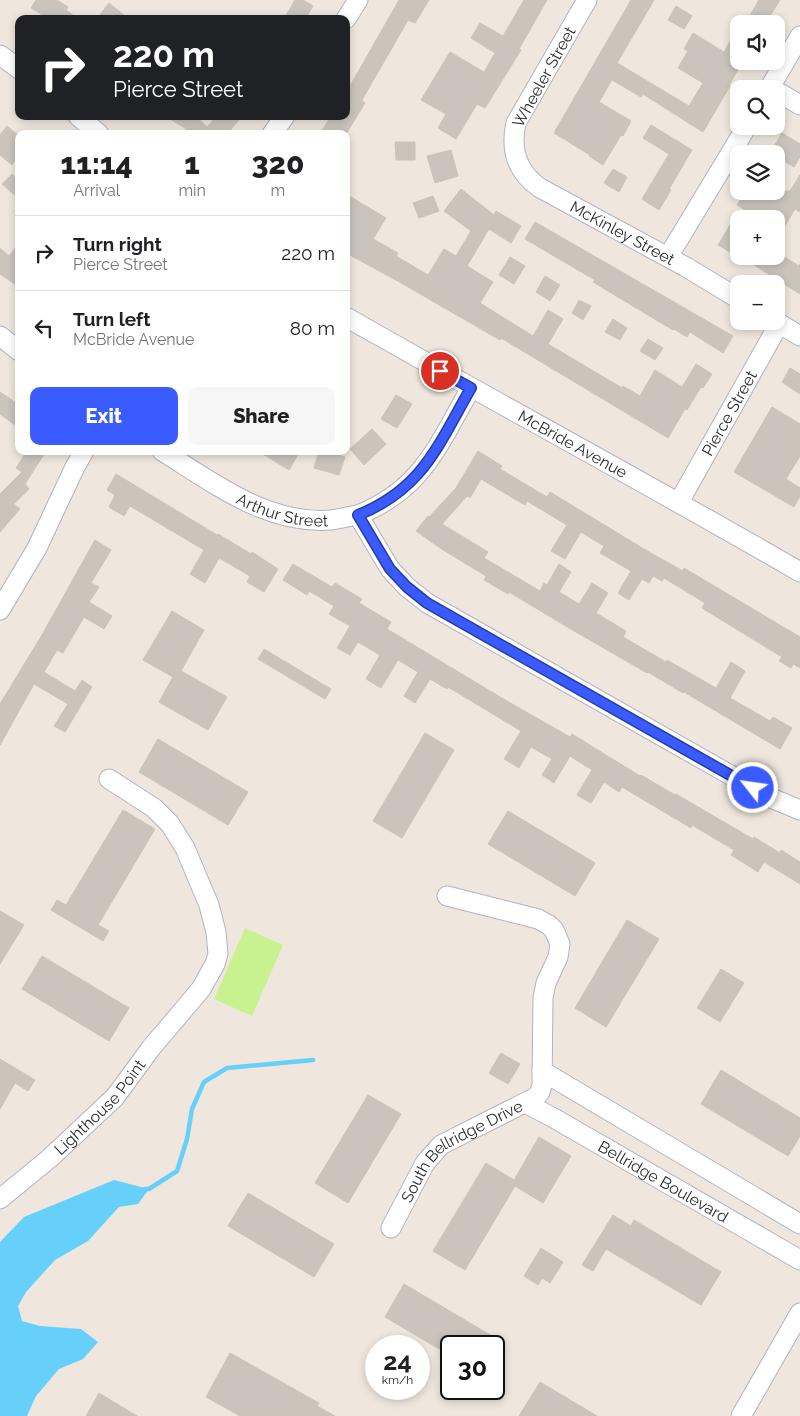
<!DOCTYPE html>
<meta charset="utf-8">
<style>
:root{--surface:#fff;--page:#f6f6f6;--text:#202124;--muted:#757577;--line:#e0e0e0;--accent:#395bff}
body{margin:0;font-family:Raleway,sans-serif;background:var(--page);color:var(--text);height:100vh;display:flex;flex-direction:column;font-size:19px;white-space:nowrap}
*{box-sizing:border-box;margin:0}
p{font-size:16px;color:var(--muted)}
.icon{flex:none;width:28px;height:28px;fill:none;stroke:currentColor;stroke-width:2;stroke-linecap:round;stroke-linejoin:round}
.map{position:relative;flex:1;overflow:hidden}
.details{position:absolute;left:15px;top:130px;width:335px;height:325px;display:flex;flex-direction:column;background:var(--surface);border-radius:10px;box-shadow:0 2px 8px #0003}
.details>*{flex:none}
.banner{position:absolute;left:15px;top:15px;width:335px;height:105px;border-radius:10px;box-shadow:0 2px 8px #0003;background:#202124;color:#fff;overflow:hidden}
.fabs{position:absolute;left:730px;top:15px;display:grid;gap:10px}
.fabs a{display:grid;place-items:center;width:55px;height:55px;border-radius:10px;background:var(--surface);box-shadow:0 2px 8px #0003;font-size:25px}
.speed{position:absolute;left:365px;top:1335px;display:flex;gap:10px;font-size:25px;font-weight:700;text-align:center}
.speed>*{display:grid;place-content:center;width:65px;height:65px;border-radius:50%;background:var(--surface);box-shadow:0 2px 8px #0003;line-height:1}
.speed small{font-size:12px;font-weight:400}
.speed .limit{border:2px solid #111;border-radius:8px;background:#fff;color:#111}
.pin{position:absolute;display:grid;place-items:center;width:42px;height:42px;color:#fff;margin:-21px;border:2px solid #fff;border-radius:50%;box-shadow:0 1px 5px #0007}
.me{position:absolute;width:55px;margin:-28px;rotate:300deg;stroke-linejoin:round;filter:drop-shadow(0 0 4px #0008)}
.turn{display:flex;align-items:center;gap:18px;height:105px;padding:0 15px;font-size:22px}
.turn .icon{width:65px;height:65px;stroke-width:2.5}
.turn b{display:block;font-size:35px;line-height:42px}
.eta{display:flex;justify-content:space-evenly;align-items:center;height:85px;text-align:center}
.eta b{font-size:30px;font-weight:800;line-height:35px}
.button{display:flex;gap:10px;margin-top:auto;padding:10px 15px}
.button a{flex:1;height:58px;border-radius:10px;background:var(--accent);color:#fff;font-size:20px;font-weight:800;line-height:58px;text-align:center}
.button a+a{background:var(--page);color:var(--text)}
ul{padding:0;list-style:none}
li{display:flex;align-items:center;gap:15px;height:75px;padding:0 15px;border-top:1px solid var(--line)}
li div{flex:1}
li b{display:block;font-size:19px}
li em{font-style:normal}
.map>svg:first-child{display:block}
.pitch{fill:#c7f28f}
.water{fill:#66d0fa}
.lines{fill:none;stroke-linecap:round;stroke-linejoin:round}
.stream{stroke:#66d0fa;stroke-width:4.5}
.building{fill:#cac4bc;stroke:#cbc4b6}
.minor-casing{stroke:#b1b3c1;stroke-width:21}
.minor{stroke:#fff;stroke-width:19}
.route-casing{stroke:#253ba6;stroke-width:12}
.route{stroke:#395bff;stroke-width:9}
.labels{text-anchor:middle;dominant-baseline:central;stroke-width:4;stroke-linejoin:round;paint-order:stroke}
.street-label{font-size:16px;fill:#2c2c2c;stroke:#fff}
</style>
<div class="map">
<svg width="800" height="1416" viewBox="0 0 800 1416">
<rect width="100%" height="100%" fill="#efe7dd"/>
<path class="pitch" d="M 245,928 L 283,945 L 252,1016 L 214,999 Z"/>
<path class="water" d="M 114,1180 L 149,1189 L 138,1204 L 119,1207 L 88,1241 L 55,1260 L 26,1292 L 18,1306 L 22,1321 L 40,1326 L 81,1329 L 98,1342 L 83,1359 L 59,1369 L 36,1396 L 27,1416 L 0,1416 L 0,1242 L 24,1217 Z"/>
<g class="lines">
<path class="stream" d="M 145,1189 L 149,1189 L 177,1171 L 187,1139 L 192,1109 L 204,1082 L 227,1068 L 313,1060"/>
</g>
<path class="building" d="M 36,0 L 57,0 L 68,7 L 66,10 L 78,19 L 49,19 L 31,8 Z
M 295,0 L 303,0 L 313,6 L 305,19 L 284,19 Z
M 399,0 L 429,0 L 415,23 L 408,20 L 362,100 L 365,103 L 346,134 L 320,134 L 331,116 L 346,116 L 346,93 Z
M 524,0 L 547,0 L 519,49 L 521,50 L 485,108 L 477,104 L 456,139 L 438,128 L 446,114 L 421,100 L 450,52 L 484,72 L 495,53 L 471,38 L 480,23 L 503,36 Z
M 631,0 L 654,0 L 617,63 L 689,106 L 703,83 L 678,68 L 688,51 L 684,49 L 693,33 L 724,52 L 731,40 L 739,45 L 739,68 L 729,85 L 730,86 L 703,132 L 643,94 L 641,97 L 612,80 L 599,102 L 631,121 L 623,136 L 621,135 L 603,165 L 589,156 L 590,155 L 554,133 Z
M 759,0 L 780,0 L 770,16 L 782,24 L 745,24 Z
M 109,3 L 129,19 L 97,19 Z
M 676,6 L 692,16 L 684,29 L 668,20 Z
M 165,116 L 195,116 L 207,127 L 217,116 L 242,116 L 227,134 L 195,134 Z
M 651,125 L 692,150 L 669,189 L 671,190 L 659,210 L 642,199 L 669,154 L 643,138 Z
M 7,126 L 19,136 L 19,156 L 12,165 L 0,155 L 0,135 Z
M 782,133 L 800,144 L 800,157 L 794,167 L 776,156 L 776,154 L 770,153 Z
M 395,142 L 415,142 L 415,160 L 396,160 Z
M 451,150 L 458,176 L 435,183 L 427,156 Z
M 613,169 L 627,177 L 619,192 L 604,183 Z
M 12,174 L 19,180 L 19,199 L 2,184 Z
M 800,175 L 800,212 L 795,209 L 776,241 L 776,219 L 759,219 L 737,205 L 746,191 L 790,191 Z
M 461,189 L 494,215 L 496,211 L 521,226 L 511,243 L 489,229 L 467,266 L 493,282 L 480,303 L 533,336 L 548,310 L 563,319 L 548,344 L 622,388 L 623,386 L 640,396 L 655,370 L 682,387 L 696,364 L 712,374 L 703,388 L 701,387 L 687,410 L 685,409 L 668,438 L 501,338 L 500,340 L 396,280 L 346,253 L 346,194 L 386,218 L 373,239 L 398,253 L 396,256 L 428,275 L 444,249 L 456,256 L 471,231 L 444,211 Z
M 433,196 L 439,211 L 419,218 L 413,203 Z
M 739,210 L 739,257 L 718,245 Z
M 535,222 L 733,336 L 723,353 L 690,332 L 687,337 L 674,329 L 673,330 L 593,282 L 595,280 L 525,239 Z
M 19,243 L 19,287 L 0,274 L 0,248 L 9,256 Z
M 740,256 L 783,256 L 799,266 L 800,264 L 800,294 Z
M 510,257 L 525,266 L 514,284 L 499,275 Z
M 545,276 L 560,285 L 550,301 L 536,292 Z
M 579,300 L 591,306 L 583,320 L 572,313 Z
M 613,319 L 627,328 L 620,340 L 605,332 Z
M 648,339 L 663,348 L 655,360 L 640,351 Z
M 790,368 L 800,374 L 800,394 L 782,382 Z
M 0,392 L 19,405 L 19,419 L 15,425 L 0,414 Z
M 396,395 L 412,404 L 397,428 L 381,419 Z
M 772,407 L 800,424 L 800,456 L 786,479 L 800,488 L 800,496 L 794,507 L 734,472 Z
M 372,429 L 386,444 L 364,465 L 350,449 Z
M 27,451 L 46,451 L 25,484 L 29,489 L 14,504 L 20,509 L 0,532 L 0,494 L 22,472 L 16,468 Z
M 258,451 L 300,451 L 289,470 Z
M 319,451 L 327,451 L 345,457 L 339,475 L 314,468 Z
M 478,451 L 502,466 L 500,469 L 547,497 L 550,492 L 649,552 L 683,571 L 684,568 L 800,637 L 800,668 L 793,664 L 791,668 L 779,661 L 782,657 L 702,608 L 705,603 L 664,578 L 662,581 L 653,576 L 649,583 L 642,579 L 629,600 L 618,593 L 631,571 L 600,553 L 604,546 L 581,532 L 565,559 L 551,551 L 567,525 L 527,501 L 525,505 L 481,479 L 470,498 L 467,496 L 442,524 L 488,552 L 484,558 L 540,591 L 544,583 L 547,585 L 559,564 L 571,572 L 559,592 L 579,604 L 592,583 L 608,593 L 596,613 L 626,631 L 623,637 L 666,662 L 667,660 L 716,688 L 731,662 L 745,671 L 730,698 L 770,721 L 773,717 L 792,728 L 780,749 L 684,692 L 683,693 L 648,672 L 647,673 L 569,628 L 509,592 L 508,594 L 484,580 L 486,576 L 440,548 L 416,531 L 428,516 L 429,517 L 456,488 Z
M 116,474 L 217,535 L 218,534 L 251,554 L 252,552 L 278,569 L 264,592 L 247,582 L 250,576 L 219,558 L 205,583 L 190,574 L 204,550 L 130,506 L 124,516 L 109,507 L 115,495 L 107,490 Z
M 95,540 L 111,550 L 91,583 L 99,587 L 89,602 L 112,616 L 104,629 L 84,617 L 63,653 L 57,650 L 44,672 L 75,691 L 82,680 L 92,687 L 65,732 L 54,726 L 68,704 L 34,684 L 0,745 L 0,704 L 42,635 Z
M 293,564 L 332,587 L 335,583 L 362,599 L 359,603 L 391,622 L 387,629 L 500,697 L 570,737 L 572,734 L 640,776 L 641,775 L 675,795 L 676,794 L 753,839 L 754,837 L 780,853 L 781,850 L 800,862 L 800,884 L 764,862 L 758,872 L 731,855 L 734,850 L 692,825 L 691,828 L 622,787 L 619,792 L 604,782 L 591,803 L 577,795 L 592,770 L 570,756 L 554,783 L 542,775 L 552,759 L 531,747 L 519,768 L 504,759 L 521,731 L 448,687 L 447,689 L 430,679 L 415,703 L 404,696 L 418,672 L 398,660 L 381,688 L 366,679 L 380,655 L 358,642 L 350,655 L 337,648 L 350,626 L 329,614 L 334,606 L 309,591 L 307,595 L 283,580 Z
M 172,611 L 204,630 L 181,671 L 227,697 L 208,730 L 159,702 L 173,677 L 143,660 Z
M 264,649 L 331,689 L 325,699 L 258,659 Z
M 425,733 L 454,750 L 402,838 L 373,821 Z
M 158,739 L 248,792 L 228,825 L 139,772 Z
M 123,810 L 155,829 L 98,925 L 109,931 L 103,941 L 51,910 L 57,900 L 66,905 Z
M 508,811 L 595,863 L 575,896 L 488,844 Z
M 0,911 L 24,925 L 0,964 Z
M 627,920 L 659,939 L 606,1027 L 575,1008 Z
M 42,956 L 129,1008 L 109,1041 L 22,989 Z
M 721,969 L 744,983 L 720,1022 L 697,1008 Z
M 501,1053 L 520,1064 L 508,1084 L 489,1073 Z
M 0,1059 L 35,1080 L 28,1091 L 15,1083 L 0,1109 Z
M 721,1070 L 800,1118 L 800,1136 L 788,1156 L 701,1104 Z
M 368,1095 L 401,1114 L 348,1203 L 315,1183 Z
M 539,1137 L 571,1156 L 543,1203 L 515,1186 L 465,1270 L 433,1251 L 486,1163 L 514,1180 Z
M 248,1193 L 334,1244 L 314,1277 L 228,1226 Z
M 613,1215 L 631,1226 L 634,1220 L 721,1272 L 701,1305 L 606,1249 L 593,1271 L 582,1265 Z
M 541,1248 L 563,1262 L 550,1283 L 542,1278 L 538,1285 L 524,1276 Z
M 404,1284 L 492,1336 L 486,1346 L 451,1346 L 451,1356 L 385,1317 Z
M 230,1353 L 319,1403 L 317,1406 L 335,1416 L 240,1416 L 206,1397 Z
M 540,1382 L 597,1416 L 519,1416 Z
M 99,1393 L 137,1416 L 86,1416 Z"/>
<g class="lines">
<defs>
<g id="minor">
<path id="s1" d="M 587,0 L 516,123 C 510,150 517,172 540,188 L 686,267 L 739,299"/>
<path d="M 346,19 L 358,0"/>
<path d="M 0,55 L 19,69"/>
<path d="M 769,89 L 800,36"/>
<path d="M 776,91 L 800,105"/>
<path d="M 78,116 L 99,134"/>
<path d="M 272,134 L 285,116"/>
<path d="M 668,257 L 747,126"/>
<path id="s2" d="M 346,317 C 497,403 650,485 800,572"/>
<path d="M 775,321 L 800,336"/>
<path d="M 0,336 L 19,351"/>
<path id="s3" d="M 162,451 C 214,483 267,525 331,520 C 340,519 349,516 358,515 L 390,569 L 407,587 L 427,603 L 771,798 L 800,810"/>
<path id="s4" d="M 679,502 L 779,324"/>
<path d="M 358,515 C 423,489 438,445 471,388"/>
<path d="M 0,610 L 37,548 L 74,469 L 84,451"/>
<path d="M 542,1071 L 800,1224"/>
<path id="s5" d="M 525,1103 L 552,1117 L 800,1260"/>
<path id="s6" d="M 0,1199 L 50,1158 L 115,1097 L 151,1048 L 201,989 L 215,964 L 218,954 L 216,932 L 209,905 L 185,848 L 170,824 L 154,808 L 109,779"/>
<path id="s7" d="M 391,1228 L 425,1163 L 441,1145 L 536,1097 L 540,1092 L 542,1085 L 543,998 L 546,983 L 558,957 L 560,944 L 554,930 L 549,925 L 538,919 L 447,896"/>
<path d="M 741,1416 L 800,1313"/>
</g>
</defs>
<use href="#minor" class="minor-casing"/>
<use href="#minor" class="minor"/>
</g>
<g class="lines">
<defs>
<path id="route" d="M 440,371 L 471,388 C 438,445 423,489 358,515 L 390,569 L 407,587 L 427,603 L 753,788"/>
</defs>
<use href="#route" class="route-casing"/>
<use href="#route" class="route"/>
</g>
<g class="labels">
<g class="street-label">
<text transform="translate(544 77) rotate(-61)">Wheeler Street</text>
<text stroke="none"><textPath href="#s1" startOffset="310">McKinley Street</textPath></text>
<text stroke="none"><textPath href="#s4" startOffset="102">Pierce Street</textPath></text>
<text stroke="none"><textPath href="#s2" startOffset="260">McBride Avenue</textPath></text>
<text stroke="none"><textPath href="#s3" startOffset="136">Arthur Street</textPath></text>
<text stroke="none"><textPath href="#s6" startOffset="136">Lighthouse Point</textPath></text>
<text stroke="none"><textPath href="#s7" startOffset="109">South Bellridge Drive</textPath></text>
<text stroke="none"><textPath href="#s5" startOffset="159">Bellridge Boulevard</textPath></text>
</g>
</g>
</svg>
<div class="fabs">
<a><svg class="icon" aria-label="sound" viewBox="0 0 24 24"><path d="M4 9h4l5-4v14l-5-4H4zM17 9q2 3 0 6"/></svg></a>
<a><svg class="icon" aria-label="search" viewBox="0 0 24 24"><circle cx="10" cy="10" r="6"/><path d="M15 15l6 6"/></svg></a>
<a><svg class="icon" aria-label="layers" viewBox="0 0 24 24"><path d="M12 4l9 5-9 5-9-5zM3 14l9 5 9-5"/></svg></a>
<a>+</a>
<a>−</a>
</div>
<div class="speed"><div>24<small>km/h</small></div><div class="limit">30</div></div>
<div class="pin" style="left:440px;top:371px;background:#d93025"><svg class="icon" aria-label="arrive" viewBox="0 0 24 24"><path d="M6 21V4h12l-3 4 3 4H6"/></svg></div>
<svg class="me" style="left:753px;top:788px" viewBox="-20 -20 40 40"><circle r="17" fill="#395bff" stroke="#fff" stroke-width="3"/><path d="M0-11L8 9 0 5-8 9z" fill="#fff"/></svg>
<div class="banner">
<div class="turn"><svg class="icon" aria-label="right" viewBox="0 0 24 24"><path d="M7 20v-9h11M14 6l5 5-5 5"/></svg><div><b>220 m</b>Pierce Street</div></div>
</div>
<section class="details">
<div class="eta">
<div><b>11:14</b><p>Arrival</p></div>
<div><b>1</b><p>min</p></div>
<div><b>320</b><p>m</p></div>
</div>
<ul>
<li><svg class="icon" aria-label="right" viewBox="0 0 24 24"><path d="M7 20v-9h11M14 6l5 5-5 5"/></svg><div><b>Turn right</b><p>Pierce Street</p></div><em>220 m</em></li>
<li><svg class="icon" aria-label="left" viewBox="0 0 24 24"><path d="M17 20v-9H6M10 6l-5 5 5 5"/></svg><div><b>Turn left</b><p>McBride Avenue</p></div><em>80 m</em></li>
</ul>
<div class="button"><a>Exit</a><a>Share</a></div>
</section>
</div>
